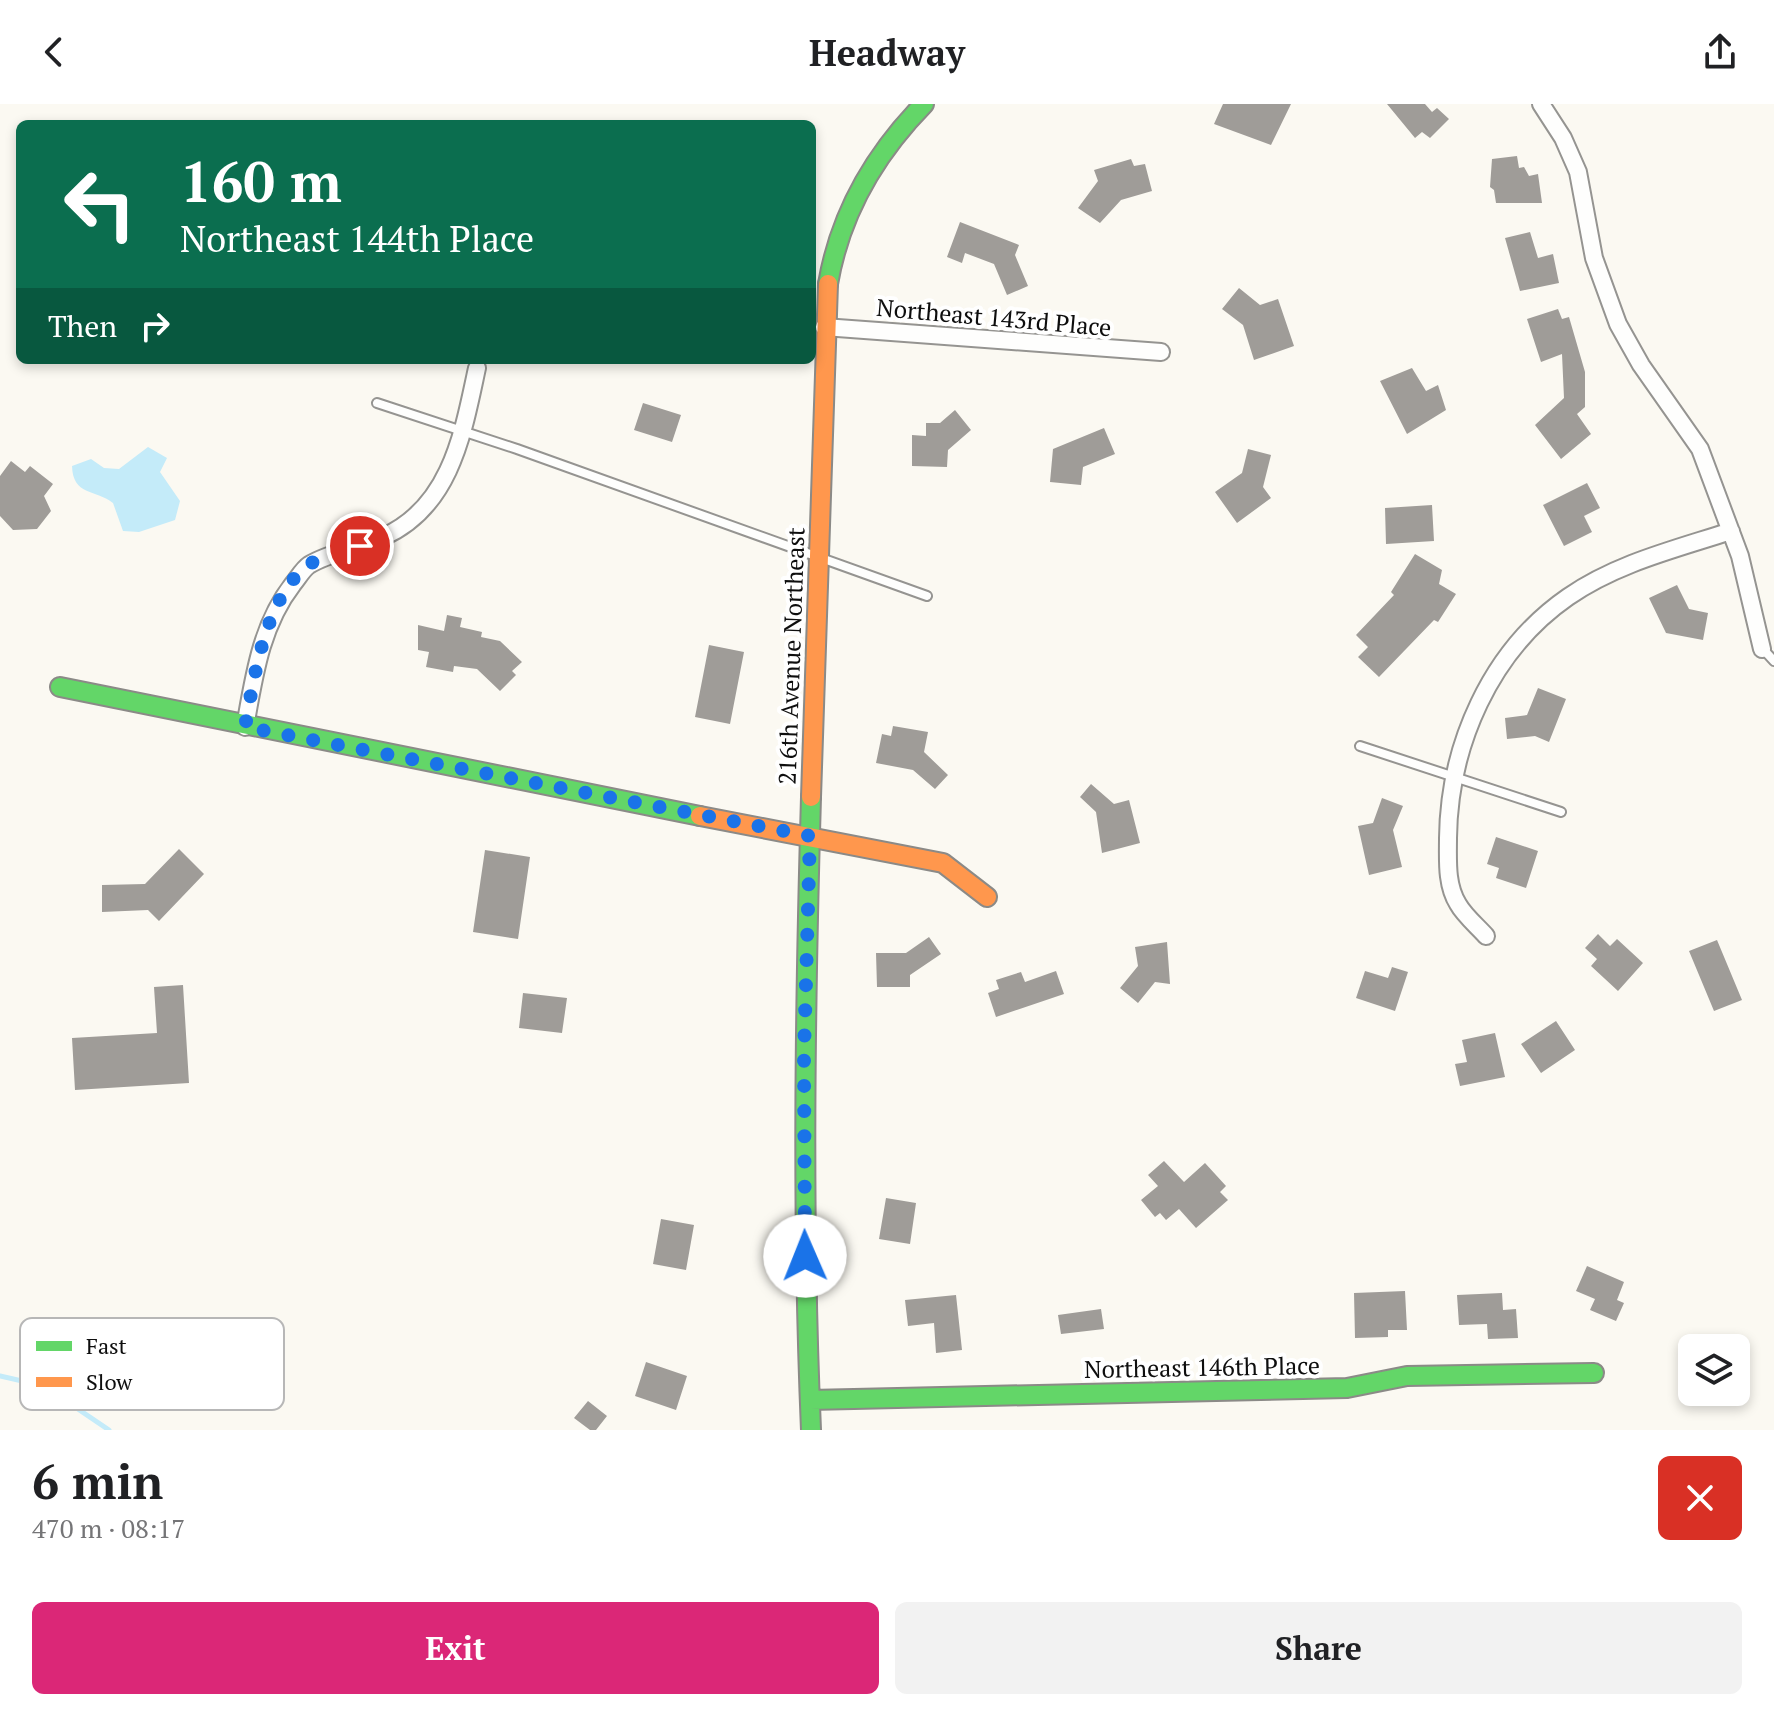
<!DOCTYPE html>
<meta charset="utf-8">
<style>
:root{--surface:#fff;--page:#f2f2f2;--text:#202124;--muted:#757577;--accent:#db2777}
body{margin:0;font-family:"PT Serif",serif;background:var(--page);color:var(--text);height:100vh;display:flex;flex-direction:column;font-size:30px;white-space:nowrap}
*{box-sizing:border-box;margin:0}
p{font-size:26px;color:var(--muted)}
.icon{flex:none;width:44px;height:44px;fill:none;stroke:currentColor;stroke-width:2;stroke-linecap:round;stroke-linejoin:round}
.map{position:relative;height:1326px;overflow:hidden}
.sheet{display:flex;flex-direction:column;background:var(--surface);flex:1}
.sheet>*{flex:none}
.hud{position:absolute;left:16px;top:16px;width:800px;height:244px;border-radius:12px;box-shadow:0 4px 12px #0003;background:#0b6e4f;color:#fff;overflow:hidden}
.controls{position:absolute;left:1678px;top:1230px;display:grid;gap:16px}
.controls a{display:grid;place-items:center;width:72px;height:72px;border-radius:12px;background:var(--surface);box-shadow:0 4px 12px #0003;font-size:40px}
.pin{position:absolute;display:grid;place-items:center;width:68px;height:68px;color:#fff;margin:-34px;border:4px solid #fff;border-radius:50%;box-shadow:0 2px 8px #0007}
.me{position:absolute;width:88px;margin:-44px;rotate:359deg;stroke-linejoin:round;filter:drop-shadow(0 0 6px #0008)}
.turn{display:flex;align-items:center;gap:28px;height:168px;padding:0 32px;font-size:36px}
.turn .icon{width:104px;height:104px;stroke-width:2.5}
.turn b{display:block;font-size:56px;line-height:68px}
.then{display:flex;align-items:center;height:76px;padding:0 32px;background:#0003;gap:16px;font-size:30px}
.round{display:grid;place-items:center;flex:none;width:84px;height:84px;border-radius:12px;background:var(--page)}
.overview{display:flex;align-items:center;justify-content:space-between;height:136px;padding:0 32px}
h1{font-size:48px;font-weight:800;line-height:60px}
.cta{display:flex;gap:16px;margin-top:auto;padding:16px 32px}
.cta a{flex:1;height:92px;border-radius:12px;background:var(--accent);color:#fff;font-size:32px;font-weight:800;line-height:92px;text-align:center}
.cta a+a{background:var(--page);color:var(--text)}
header{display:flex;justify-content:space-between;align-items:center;height:104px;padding:0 32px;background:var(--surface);font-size:36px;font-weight:800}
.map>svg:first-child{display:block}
.water{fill:#c4ebf9}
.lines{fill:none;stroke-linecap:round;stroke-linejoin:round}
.stream{stroke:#c4ebf9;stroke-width:5}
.building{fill:#9f9c98}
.lane-casing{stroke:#959491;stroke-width:12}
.street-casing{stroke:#959491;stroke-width:20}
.fast-casing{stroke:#8b8a87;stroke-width:22}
.slow-casing{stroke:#8b8a87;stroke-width:22}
.lane{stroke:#fefefd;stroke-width:8}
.street{stroke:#fefefd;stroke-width:16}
.fast{stroke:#63d668;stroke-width:18}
.slow{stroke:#ff974d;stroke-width:18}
.route{stroke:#1a73e8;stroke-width:14;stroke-dasharray:0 25.2}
.labels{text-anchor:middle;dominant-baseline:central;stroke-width:8;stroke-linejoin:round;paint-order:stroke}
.street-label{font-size:24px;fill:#0e0e0e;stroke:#fff}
.key{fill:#fff;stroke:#b7b7b7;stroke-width:2}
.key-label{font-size:22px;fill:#0e0e0e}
</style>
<header><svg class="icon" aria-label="back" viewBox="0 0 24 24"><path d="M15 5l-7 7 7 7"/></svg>Headway<svg class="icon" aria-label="share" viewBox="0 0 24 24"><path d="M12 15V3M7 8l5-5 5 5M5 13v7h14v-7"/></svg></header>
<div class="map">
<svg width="1774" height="1326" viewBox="0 0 1774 1326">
<rect width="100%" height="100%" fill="#fbf9f2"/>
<path class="water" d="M 148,343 L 167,354 L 160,368 L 180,397 L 175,416 L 139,428 L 123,427 L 113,399 C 95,385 73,392 72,362 L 91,355 L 104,364 L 119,365 Z"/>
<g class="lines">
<path class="stream" d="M 0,1272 L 44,1282 L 109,1326"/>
</g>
<path class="building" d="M 1223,0 L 1291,0 L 1271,41 L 1214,20 Z
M 1387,0 L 1425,0 L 1432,8 L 1437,4 L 1449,15 L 1430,34 L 1422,28 L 1415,34 Z
M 1517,52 L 1519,64 L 1524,63 L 1529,72 L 1538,70 L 1542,99 L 1496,99 L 1494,86 L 1490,83 L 1492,55 Z
M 1131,55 L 1134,62 L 1145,60 L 1152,87 L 1121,96 L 1100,119 L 1078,104 L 1098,77 L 1094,66 Z
M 960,118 L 1019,141 L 1015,151 L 1028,182 L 1007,191 L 994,160 L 965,149 L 962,159 L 947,153 Z
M 1530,128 L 1538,154 L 1553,150 L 1559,179 L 1520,187 L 1505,134 Z
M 1239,184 L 1260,201 L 1278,195 L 1294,242 L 1254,256 L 1243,221 L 1222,205 Z
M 1558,205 L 1562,215 L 1569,213 L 1585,268 L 1585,303 L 1577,310 L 1591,330 L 1561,355 L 1535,321 L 1564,294 L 1562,250 L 1541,258 L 1527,215 Z
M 1412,264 L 1426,287 L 1438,281 L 1446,306 L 1407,330 L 1380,277 Z
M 643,299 L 681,311 L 672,338 L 634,326 Z
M 955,306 L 971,326 L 948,346 L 947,363 L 912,362 L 912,331 L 926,332 L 926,319 L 940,319 Z
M 1104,324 L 1115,350 L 1083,363 L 1081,381 L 1050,378 L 1053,345 Z
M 1248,345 L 1271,351 L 1263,383 L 1271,394 L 1237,419 L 1215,388 L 1242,369 Z
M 11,357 L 25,368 L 30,362 L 53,380 L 44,392 L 51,407 L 37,425 L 13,426 L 0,412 L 0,372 Z
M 1587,379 L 1600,404 L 1584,412 L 1592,428 L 1564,442 L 1543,401 Z
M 1432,401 L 1434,437 L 1386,440 L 1385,404 Z
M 1415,450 L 1442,466 L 1439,480 L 1456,490 L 1438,518 L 1434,516 L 1379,573 L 1358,553 L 1368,543 L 1356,531 L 1394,491 L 1391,488 Z
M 1677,481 L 1689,505 L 1708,509 L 1703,536 L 1666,529 L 1649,494 Z
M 447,511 L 462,514 L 460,523 L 482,528 L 481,533 L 500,537 L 522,558 L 512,567 L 516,571 L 500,587 L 477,565 L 454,562 L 453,568 L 426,563 L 429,548 L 418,546 L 418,521 L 444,527 Z
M 709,541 L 744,548 L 730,620 L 695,613 Z
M 1538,584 L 1566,595 L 1549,638 L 1535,632 L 1507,635 L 1505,614 L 1527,611 Z
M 893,622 L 928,628 L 924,648 L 948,671 L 935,685 L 913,666 L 876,659 L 882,630 L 891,632 Z
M 1091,680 L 1114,700 L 1129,696 L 1140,739 L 1102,749 L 1096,708 L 1080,693 Z
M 1382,694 L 1403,702 L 1393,726 L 1402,763 L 1369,771 L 1358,722 L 1373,719 Z
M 1496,733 L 1538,747 L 1526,784 L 1496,774 L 1499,764 L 1487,760 Z
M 179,745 L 204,770 L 159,817 L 148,806 L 102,808 L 102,781 L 145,780 Z
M 485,746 L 530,753 L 518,835 L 473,828 Z
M 1598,830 L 1610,842 L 1617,835 L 1643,859 L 1618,887 L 1591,862 L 1597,855 L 1585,844 Z
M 929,833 L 941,850 L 910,871 L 910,883 L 877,883 L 876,849 L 906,849 Z
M 1717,836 L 1742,896 L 1714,907 L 1689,847 Z
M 1167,838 L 1170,880 L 1155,878 L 1138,899 L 1120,884 L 1138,862 L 1135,843 Z
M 1392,863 L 1408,868 L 1395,907 L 1356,894 L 1365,867 L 1388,874 Z
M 1056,867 L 1064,890 L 996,913 L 988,889 L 999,885 L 996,876 L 1021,868 L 1025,878 Z
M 183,881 L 189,979 L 75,986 L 72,934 L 157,929 L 154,883 Z
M 523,889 L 567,894 L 562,929 L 519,924 Z
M 1556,917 L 1575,946 L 1541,969 L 1521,940 Z
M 1495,929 L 1505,973 L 1460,982 L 1455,960 L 1467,958 L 1462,936 Z
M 1164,1057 L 1184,1078 L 1205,1059 L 1226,1082 L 1220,1088 L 1228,1096 L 1196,1124 L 1179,1105 L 1166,1116 L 1160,1109 L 1155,1113 L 1141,1096 L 1158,1082 L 1148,1071 Z
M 886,1094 L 916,1099 L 910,1140 L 879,1135 Z
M 661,1115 L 694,1121 L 686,1166 L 653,1160 Z
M 1587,1162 L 1624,1178 L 1617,1196 L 1624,1199 L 1616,1217 L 1590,1206 L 1595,1195 L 1576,1187 Z
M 1405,1187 L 1407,1226 L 1388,1226 L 1388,1233 L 1355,1234 L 1354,1189 Z
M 1502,1189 L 1503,1206 L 1516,1205 L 1518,1234 L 1488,1235 L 1487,1220 L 1459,1221 L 1457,1191 Z
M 956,1191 L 962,1246 L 936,1249 L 934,1219 L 908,1222 L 905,1196 Z
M 1101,1205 L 1104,1225 L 1061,1230 L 1058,1211 Z
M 646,1258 L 687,1272 L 676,1306 L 635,1292 Z
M 588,1297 L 607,1312 L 596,1326 L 590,1326 L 574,1314 Z"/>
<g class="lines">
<defs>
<path id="lane" d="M 377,299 L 517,345 L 927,492
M 1763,545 L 1774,557
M 1360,642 L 1561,708"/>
<path id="street" d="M 1541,0 L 1563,34 L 1578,68 L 1594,154 L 1618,220 L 1641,261 L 1700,345 L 1740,452 L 1762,545
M 824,223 L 1161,248
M 245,623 C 254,572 261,521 293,480 C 298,474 303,465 309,461 C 330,448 360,444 383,433 C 451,403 463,329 477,264
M 1486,832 C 1477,822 1464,811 1458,800 C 1446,781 1448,756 1448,734 C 1449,642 1490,547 1568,493 C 1617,459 1676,445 1731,427"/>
<path id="fast" d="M 828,180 C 840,110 874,51 924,0
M 60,583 L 700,712
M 810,1296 L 1347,1284 L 1407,1272 L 1594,1269
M 811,1326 C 802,1115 805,904 811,693"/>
<path id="slow" d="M 811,693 L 828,180
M 700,712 L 943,759 L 987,793"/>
</defs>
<use href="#lane" class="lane-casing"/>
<use href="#street" class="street-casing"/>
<use href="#fast" class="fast-casing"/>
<use href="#slow" class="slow-casing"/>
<use href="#lane" class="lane"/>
<use href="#street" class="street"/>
<use href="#fast" class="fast"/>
<use href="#slow" class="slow"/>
</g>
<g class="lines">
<path class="route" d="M 360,442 C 344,448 320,452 307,462 C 265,494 254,574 245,623 L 810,732 L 804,950 L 805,1152"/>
</g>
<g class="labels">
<g class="street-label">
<text transform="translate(994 213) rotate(5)">Northeast 143rd Place</text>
<text transform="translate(791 552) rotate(-88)">216th Avenue Northeast</text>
<text transform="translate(1202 1263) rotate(-1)">Northeast 146th Place</text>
</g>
</g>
<rect x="20" y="1214" width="264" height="92" rx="12" class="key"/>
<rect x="36" y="1237" width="36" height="10" fill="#63d668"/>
<rect x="36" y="1273" width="36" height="10" fill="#ff974d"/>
<g class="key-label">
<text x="86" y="1250">Fast</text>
<text x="86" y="1286">Slow</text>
</g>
</svg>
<div class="controls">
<a><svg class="icon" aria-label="layers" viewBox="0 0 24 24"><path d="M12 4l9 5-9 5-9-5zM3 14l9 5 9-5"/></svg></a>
</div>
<div class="pin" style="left:360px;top:442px;background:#d93025"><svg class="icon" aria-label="arrive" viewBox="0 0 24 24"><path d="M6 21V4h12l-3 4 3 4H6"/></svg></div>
<svg class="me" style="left:805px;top:1152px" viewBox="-20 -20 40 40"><circle r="19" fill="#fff"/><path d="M0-13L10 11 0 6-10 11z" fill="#1a73e8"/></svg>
<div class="hud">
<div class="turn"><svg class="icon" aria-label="left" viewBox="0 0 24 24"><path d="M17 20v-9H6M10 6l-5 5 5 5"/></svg><div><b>160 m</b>Northeast 144th Place</div></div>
<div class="then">Then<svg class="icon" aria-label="right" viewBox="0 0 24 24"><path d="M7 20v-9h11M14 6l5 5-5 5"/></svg></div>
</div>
</div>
<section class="sheet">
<div class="overview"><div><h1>6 min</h1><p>470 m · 08:17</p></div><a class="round" style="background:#d93025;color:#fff"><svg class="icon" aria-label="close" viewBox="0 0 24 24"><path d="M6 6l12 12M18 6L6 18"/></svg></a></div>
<div class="cta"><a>Exit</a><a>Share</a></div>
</section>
